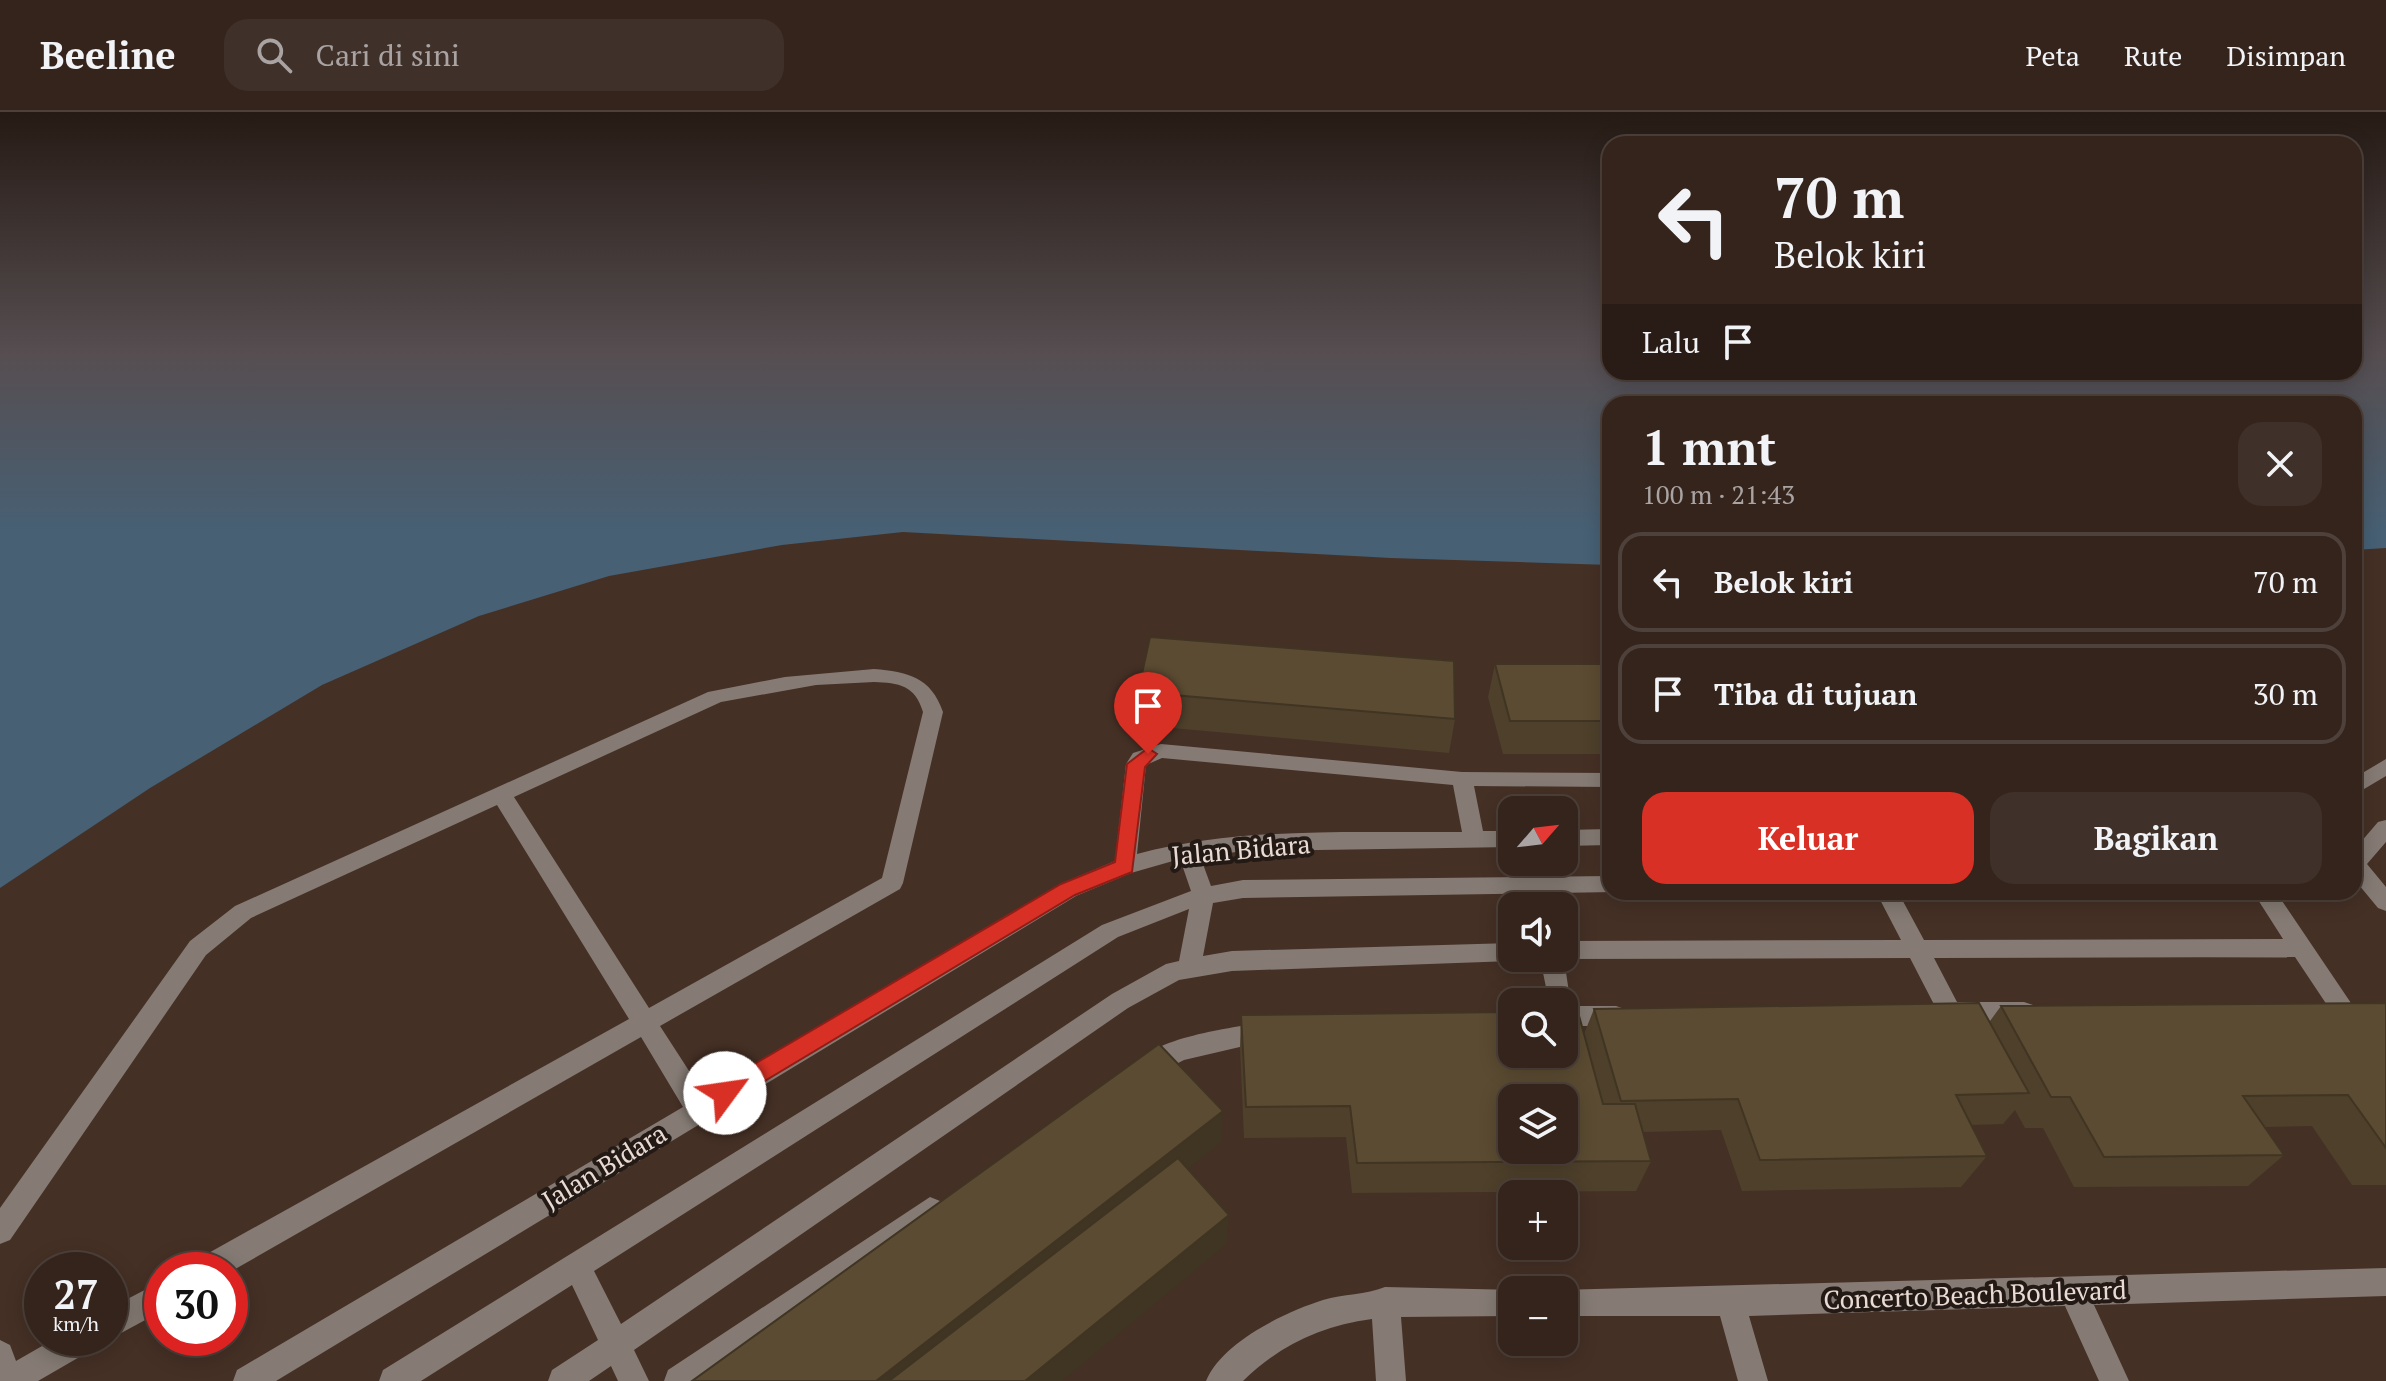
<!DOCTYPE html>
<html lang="id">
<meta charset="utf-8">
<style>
:root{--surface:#34241c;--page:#3f3029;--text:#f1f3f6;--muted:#a9a4a3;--line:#4e413b;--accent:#d93025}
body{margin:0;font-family:"PT Serif",serif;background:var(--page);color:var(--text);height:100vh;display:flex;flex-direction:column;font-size:30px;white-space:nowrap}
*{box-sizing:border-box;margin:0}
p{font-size:26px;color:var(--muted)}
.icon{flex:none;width:44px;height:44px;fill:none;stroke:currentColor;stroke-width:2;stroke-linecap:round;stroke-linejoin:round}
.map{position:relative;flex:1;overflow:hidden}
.details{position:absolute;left:1602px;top:284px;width:760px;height:504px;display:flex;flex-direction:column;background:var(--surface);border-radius:24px;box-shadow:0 4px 20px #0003,0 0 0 2px var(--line)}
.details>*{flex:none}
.hud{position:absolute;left:1602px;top:24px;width:760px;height:244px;border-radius:24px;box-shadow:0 4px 20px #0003,0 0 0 2px var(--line);background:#34241c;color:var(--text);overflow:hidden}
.needle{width:52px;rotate:62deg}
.fabs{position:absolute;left:1498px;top:684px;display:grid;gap:16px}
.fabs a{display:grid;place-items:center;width:80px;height:80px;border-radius:16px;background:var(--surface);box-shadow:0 4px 20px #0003,0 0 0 2px var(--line);font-size:40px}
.speed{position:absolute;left:24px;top:1140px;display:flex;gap:16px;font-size:40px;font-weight:700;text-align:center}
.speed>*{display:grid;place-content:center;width:104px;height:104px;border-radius:50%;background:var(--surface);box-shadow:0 4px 20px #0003,0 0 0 2px var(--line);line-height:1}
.speed small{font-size:20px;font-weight:400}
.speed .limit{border:12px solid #d22;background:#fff;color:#111}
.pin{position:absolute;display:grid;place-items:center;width:68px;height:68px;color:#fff;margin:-82px -34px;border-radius:50% 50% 50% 0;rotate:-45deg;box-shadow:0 0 8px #0007}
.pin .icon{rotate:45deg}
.me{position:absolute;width:88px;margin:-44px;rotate:59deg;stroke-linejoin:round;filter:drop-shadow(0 0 6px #0008)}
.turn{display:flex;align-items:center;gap:28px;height:168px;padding:0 40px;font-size:36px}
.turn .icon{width:104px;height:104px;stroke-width:2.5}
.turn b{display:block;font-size:56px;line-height:68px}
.then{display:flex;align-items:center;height:76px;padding:0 40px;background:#0003;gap:16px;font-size:30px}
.round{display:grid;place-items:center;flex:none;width:84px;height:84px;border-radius:24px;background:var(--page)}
.summary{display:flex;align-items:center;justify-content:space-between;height:136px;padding:0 40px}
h1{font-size:48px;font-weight:600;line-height:60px}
.cta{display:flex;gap:16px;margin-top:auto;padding:16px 40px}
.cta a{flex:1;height:92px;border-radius:24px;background:var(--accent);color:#fff;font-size:32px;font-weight:600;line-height:92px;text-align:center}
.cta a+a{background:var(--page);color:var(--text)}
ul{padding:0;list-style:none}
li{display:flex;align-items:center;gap:24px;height:100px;margin:0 16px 12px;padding:0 24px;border:4px solid var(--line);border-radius:24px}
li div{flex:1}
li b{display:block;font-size:30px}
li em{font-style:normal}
header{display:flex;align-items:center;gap:48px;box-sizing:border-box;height:112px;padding:0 40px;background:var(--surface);border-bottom:2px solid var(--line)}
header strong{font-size:38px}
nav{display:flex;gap:44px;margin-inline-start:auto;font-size:28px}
.search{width:560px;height:72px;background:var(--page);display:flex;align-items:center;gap:20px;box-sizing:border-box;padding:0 28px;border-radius:24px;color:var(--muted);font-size:30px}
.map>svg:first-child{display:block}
.water{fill:#476074}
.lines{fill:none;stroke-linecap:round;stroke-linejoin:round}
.minor{fill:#857b74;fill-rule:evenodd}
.wall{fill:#4e402b}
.shaded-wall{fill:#403423}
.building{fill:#5b4b32;stroke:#403423;stroke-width:2;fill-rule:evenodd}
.route{fill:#d93025;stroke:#8d1f18;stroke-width:2}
.labels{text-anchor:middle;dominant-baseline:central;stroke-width:8;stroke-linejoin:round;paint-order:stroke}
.near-street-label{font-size:26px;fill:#e9dbd4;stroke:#241a15}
</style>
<header>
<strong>Beeline</strong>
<div class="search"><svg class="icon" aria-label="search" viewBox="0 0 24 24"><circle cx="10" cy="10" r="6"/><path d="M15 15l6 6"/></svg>Cari di sini</div>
<nav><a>Peta</a><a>Rute</a><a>Disimpan</a></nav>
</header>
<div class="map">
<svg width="2386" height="1269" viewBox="0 0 2386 1269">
<rect width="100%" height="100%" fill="#453025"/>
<path class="water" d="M 0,244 L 1610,244 L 1610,260 L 2354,260 L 2354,244 L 2386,244 L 2386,436 L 2354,438 L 2354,292 L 1610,292 L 1610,453 L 1391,446 L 903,420 L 782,433 L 609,464 L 479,504 L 322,573 L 150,676 L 0,776 Z"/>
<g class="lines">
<path class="minor" d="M 874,557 C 908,560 931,565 943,600 L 903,771 L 900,777 L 660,914 L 704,982 L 1060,772 L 1115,749 L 1126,652 L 1133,641 L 1161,632 L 1462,660 L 1610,661 L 1610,675 L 1474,674 L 1483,719 L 1512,719 L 1512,735 L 1246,739 L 1200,744 L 1211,774 L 1243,768 L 1610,764 L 1610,780 L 1615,780 L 1243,786 L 1213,791 L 1203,844 L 1232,839 L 1512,831 L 1512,846 L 1521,846 L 1512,849 L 1232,859 L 1179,868 L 1128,896 L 634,1238 L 649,1269 L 618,1269 L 611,1254 L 589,1269 L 548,1269 L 552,1258 L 598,1228 L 572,1173 L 421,1269 L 379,1269 L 383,1258 L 1102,813 L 1191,779 L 1180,747 L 1131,761 L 1076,784 L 276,1269 L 233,1269 L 237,1258 L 683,995 L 641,925 L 230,1160 L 192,1158 L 196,1148 L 629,907 L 497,693 L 251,806 L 206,843 L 10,1128 L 0,1132 L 0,1096 L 190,829 L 235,794 L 708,580 L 785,565 ZM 874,570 C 899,571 915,573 923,600 L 882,766 L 649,896 L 514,685 L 721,590 L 816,573 ZM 1162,646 L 1453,673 L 1462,720 C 1354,721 1242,714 1137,742 L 1146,653 ZM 1189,797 L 1179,849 L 1166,852 L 1112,882 L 621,1212 L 594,1159 L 1118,825 Z
M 2386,647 L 2386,664 L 2354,683 L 2354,666 Z
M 2386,708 L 2386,730 L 2367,752 L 2386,775 L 2386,799 L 2378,796 L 2354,767 L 2354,738 L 2378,710 Z
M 1610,717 L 1610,733 L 1564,734 L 1564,718 Z
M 1876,780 L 1898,780 L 1924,828 L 2283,827 L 2253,780 L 2276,780 L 2355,897 L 2350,910 L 2328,917 L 2319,914 L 2316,907 L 2319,900 L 2329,896 L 2295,845 L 1934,846 L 1957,890 L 2024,890 L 2033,893 L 2036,900 L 2033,907 L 2024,910 L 1950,909 L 1941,906 L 1910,846 L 1564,847 L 1571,894 L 1616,894 L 1625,897 L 1628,904 L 1625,911 L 1616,914 L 1564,914 L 1564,890 L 1549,890 L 1540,846 L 1564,846 L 1564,829 L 1901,828 Z
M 1265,910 L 1274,913 L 1277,920 L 1274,927 L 1184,948 L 1147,967 L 1138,964 L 1134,956 C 1149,925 1233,916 1265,910 Z
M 930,1085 L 940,1089 L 944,1098 L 940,1107 L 705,1269 L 664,1269 L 668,1258 Z
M 2386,1156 L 2386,1184 L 2094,1193 L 2129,1269 L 2099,1269 L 2065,1194 L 1749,1204 L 1768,1269 L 1738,1269 L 1720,1204 L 1564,1204 L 1564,1178 L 1558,1178 Z
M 162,1169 L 162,1199 L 110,1227 L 109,1226 L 110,1196 Z
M 1385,1175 L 1518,1178 L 1512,1178 L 1512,1204 L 1401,1205 L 1406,1269 L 1376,1269 L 1372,1207 C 1321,1214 1280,1233 1243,1269 L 1206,1269 C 1222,1230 1285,1200 1323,1188 C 1343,1182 1366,1183 1385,1175 Z
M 56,1226 L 100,1226 L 95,1236 L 38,1269 L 0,1269 L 0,1228 L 10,1233 L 16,1249 Z"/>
</g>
<path class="wall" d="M 1495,552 L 1610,552 L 1610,642 L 1503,642 L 1488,585 Z
M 1138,580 L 1455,607 L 1449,641 L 1139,613 Z
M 2386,891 L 2386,1073 L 2352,1073 L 2312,1014 L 2264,1015 L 2284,1043 L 2248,1074 L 2074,1075 L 2043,1016 L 2025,1016 L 2015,998 L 2003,1012 L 1971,1013 L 1987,1044 L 1961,1075 L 1742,1079 L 1721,1018 L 1643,1020 L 1651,1049 L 1636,1079 L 1352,1081 L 1346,1025 L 1244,1026 L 1240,935 L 1241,903 L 1584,922 L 1594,897 L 1990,909 L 2001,894 Z"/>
<path class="shaded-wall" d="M 1223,999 L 1222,1030 L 921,1269 L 876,1269 Z
M 1229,1103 L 1227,1132 L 1062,1269 L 1025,1269 Z"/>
<path class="building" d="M 1150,525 L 1454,549 L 1455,607 L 1138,580 Z
M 1495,552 L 1610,552 L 1610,609 L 1510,609 Z
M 1979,891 L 2029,981 L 1956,983 L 1987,1044 L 1760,1048 L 1738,987 L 1621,989 L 1594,897 Z
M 2386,891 L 2386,1036 L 2348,983 L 2243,984 L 2284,1043 L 2104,1045 L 2070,985 L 2051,985 L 2001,894 Z
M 1512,900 L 1512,942 L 1564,942 L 1564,900 L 1578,900 L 1603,992 L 1635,992 L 1651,1049 L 1357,1051 L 1350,994 L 1246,995 L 1241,903 ZM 1512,986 L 1564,986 L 1564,1038 L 1512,1038 Z
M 1159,932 L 1223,999 L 876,1269 L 692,1269 Z
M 1178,1046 L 1229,1103 L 1025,1269 L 889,1269 Z"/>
<linearGradient id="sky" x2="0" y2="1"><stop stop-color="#261a14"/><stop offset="0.58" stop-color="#564e51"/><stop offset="1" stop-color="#564e51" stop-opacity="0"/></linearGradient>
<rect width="2386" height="421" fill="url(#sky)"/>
<path class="route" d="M 1148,636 L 1157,642 L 1145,655 L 1132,760 L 1075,783 L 733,988 L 725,991 L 717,988 L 714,981 L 717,974 L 1061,772 L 1115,750 L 1127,652 Z"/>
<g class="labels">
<g class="near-street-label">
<text transform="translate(1241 737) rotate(-5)">Jalan Bidara</text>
<text transform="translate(604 1054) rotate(-31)">Jalan Bidara</text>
<text transform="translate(1975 1182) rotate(-2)">Concerto Beach Boulevard</text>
</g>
</g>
</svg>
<div class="fabs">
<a><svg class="needle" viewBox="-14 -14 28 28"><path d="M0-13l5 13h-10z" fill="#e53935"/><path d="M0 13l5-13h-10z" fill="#a9a4a3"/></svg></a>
<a><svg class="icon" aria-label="sound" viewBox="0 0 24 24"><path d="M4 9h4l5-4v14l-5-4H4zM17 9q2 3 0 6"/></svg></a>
<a><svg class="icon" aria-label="search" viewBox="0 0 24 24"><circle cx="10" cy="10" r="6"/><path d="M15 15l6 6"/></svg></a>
<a><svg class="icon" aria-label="layers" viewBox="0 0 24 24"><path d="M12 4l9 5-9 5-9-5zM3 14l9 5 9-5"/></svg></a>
<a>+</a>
<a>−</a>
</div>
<div class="speed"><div>27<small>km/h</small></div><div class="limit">30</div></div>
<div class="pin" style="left:1148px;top:642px;background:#d93025"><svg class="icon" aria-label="arrive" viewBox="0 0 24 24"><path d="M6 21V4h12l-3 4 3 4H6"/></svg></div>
<svg class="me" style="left:725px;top:981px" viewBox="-20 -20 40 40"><circle r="19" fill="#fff"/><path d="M0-13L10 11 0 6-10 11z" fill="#d93025"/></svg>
<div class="hud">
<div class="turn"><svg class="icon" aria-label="left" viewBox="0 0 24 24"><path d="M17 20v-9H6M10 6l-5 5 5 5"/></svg><div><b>70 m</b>Belok kiri</div></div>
<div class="then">Lalu<svg class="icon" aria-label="arrive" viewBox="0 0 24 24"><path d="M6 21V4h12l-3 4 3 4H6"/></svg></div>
</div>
<section class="details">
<div class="summary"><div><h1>1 mnt</h1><p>100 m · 21:43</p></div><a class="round"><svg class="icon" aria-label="close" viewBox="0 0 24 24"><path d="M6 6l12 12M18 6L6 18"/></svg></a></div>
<ul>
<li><svg class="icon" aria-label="left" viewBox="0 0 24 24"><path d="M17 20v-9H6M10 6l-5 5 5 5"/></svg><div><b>Belok kiri</b></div><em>70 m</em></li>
<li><svg class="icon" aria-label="arrive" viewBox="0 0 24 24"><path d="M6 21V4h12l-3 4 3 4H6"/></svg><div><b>Tiba di tujuan</b></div><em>30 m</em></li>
</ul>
<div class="cta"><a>Keluar</a><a>Bagikan</a></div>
</section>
</div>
